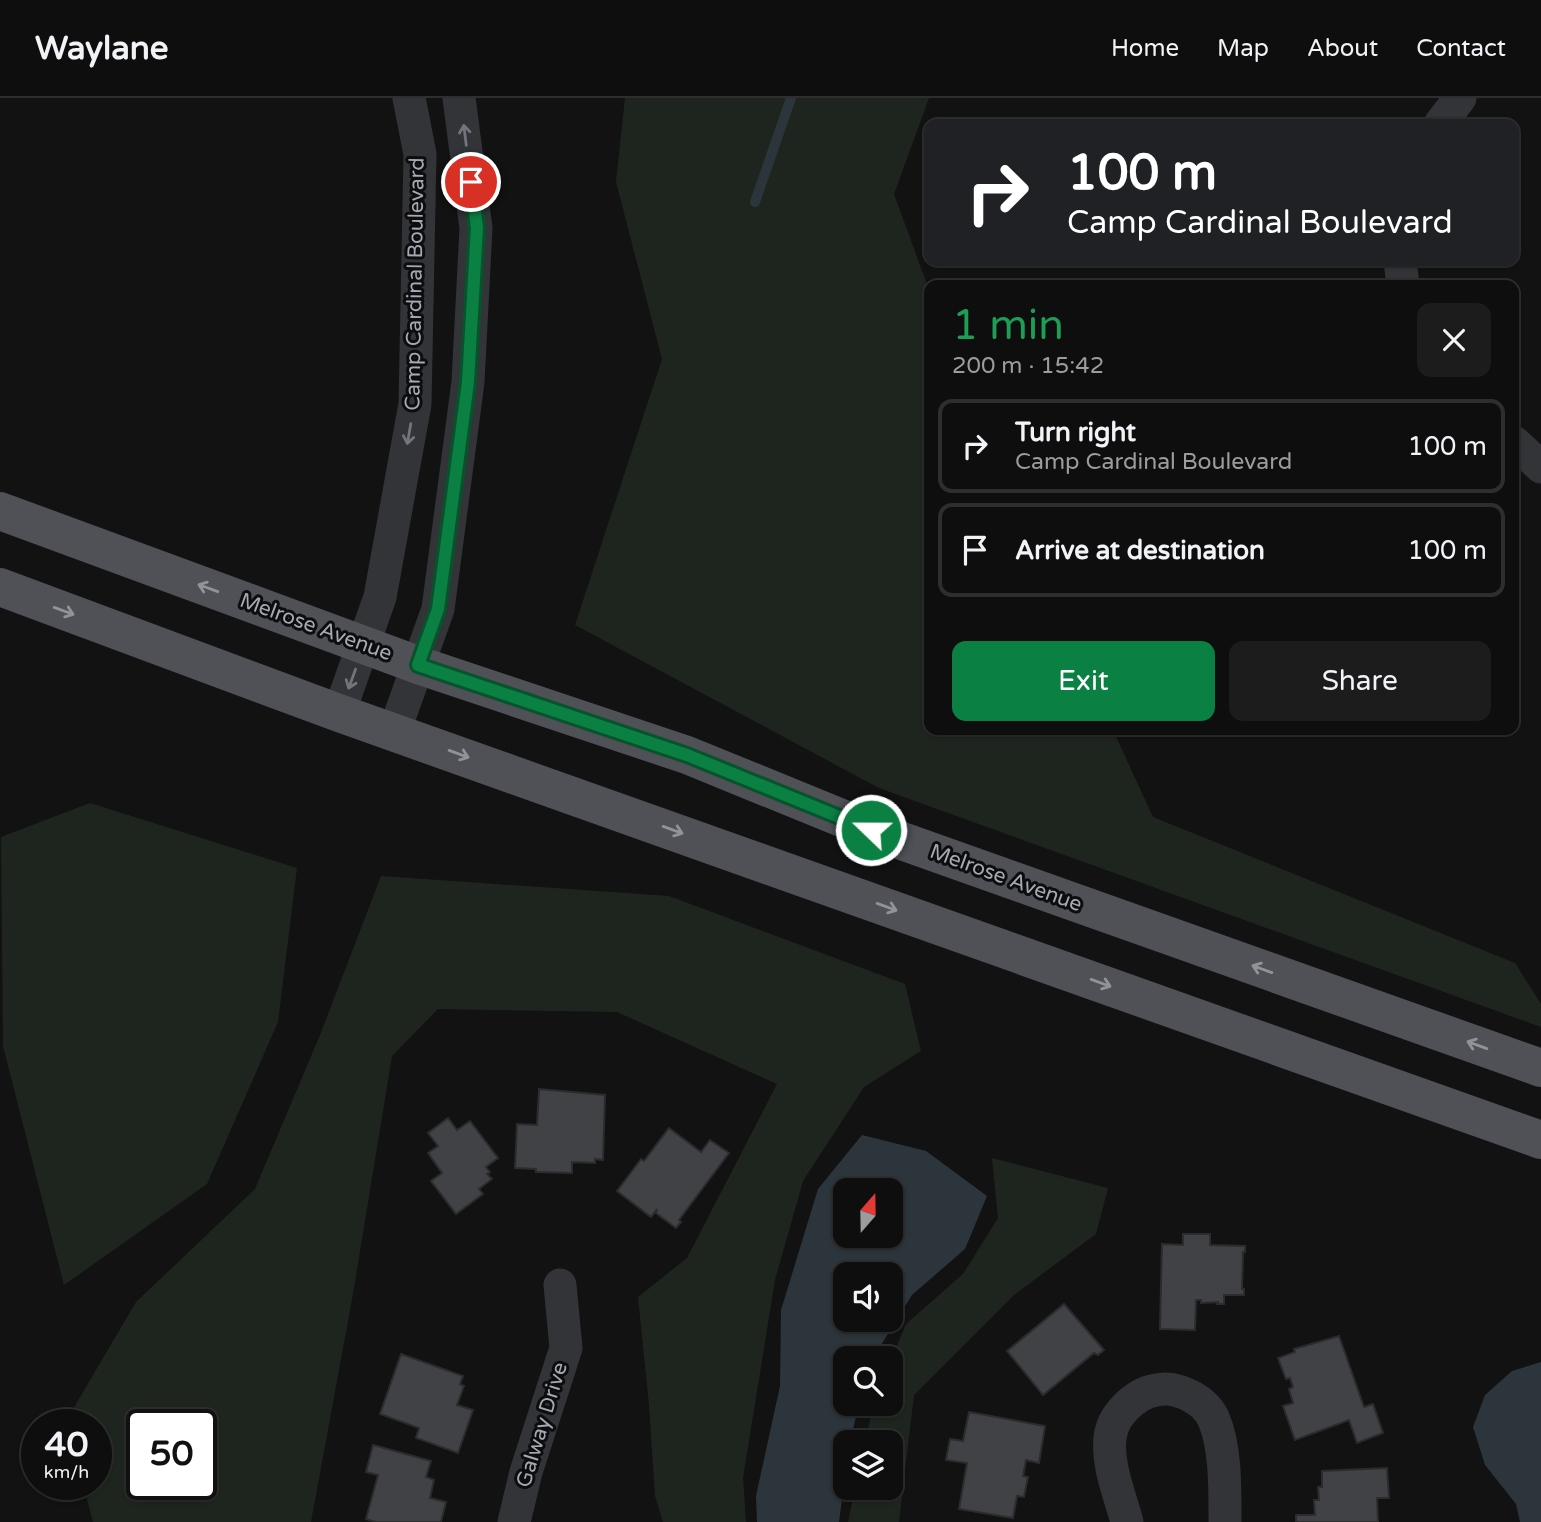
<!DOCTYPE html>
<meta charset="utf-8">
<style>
:root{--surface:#0e0e0e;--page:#1c1c1c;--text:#f1f3f6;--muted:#9b9c9e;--line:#2e2e2e;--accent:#0b8043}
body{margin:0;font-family:"Varela Round",sans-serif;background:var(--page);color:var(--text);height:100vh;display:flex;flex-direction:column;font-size:26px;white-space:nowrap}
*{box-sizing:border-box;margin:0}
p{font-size:23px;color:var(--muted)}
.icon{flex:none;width:38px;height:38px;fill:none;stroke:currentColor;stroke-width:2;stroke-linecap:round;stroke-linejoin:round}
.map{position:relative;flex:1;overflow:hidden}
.drawer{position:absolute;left:924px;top:182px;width:595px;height:455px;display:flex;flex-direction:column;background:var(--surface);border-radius:14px;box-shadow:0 2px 5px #0004,0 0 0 2px var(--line)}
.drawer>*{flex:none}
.hud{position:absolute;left:924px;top:21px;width:595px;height:147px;border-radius:14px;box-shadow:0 2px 5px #0004,0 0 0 2px var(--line);background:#202124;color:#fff;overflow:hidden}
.needle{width:46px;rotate:20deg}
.fabs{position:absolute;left:833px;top:1080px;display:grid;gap:14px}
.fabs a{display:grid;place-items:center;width:70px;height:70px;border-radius:14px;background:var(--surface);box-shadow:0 2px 5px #0004,0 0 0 2px var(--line);font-size:35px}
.speed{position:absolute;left:21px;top:1311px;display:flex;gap:14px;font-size:35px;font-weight:700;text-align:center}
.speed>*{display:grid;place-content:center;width:91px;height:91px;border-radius:50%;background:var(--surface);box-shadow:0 2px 5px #0004,0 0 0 2px var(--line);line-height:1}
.speed small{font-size:18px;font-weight:400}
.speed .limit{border:4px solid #111;border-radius:10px;background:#fff;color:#111}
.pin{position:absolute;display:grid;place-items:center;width:60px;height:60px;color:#fff;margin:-30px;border:4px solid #fff;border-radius:50%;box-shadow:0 2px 7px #0007}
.me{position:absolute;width:77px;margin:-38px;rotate:292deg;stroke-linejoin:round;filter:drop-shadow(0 0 5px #0008)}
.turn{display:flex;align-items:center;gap:24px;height:147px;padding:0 28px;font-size:32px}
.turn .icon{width:91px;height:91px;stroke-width:2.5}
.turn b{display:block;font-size:49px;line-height:60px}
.round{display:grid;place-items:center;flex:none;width:74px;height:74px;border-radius:14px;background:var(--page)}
.overview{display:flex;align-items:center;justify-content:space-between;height:119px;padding:0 28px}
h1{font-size:42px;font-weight:600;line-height:52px;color:#1e9e55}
.button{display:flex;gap:14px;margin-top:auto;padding:14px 28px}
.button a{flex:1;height:80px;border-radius:14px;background:var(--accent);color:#fff;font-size:28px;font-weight:600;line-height:80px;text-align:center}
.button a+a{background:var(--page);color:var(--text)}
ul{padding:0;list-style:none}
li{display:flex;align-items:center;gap:21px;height:94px;margin:0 14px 10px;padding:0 14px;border:4px solid var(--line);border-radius:14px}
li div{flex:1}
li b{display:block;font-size:26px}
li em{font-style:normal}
header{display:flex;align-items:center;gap:42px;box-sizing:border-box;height:98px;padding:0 35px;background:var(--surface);border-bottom:2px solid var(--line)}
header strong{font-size:33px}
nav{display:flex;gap:38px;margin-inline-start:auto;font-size:24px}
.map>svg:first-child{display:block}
.green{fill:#1e251f;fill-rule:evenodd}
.water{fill:#2c353b;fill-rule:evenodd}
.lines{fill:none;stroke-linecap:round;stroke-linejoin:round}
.stream{stroke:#2c353b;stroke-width:10}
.building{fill:#414246;stroke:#2c2c2f;stroke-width:2}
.minor{stroke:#333438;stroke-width:33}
.major{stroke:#4f5157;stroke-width:38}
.oneway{stroke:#71757c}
.oneway2{stroke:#8f949c}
.route-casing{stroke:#07532c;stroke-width:18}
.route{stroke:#0b8043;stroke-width:12}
.labels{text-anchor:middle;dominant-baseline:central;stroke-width:6;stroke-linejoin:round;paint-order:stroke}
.street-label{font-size:21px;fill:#a4aab3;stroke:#0d0d0e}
</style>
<header>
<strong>Waylane</strong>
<nav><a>Home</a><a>Map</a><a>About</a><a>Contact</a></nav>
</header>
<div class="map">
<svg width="1541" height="1424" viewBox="0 0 1541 1424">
<rect width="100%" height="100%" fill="#121213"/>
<path class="green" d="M 625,0 L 929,0 L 894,96 L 929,192 L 929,632 L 1113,632 L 1153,719 L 1515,865 L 1541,906 L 1541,929 L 879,690 L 575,527 L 662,261 L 616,84 Z
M 90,705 L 297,770 L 278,924 L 207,1086 L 64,1187 L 3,948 L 1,739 Z
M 381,778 L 669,798 L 905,886 L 921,953 L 864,989 L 803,1083 L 775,1182 L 743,1380 L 746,1424 L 663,1424 L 655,1398 L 649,1307 L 638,1199 L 687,1160 L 777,986 L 617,914 L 438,911 L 392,958 L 353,1196 L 311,1424 L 93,1424 L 83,1386 L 96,1386 L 96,1326 L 67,1326 L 66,1323 L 136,1204 L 255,1091 L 320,937 ZM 142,1326 L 201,1326 L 201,1386 L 142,1386 Z
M 992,1060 L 1108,1090 L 1096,1136 L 1014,1197 L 914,1297 L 899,1424 L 848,1424 L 855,1390 L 891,1390 L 891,1344 L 865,1344 L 874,1306 L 891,1306 L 891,1262 L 906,1226 L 963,1176 L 998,1120 Z"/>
<path class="water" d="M 862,1037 L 926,1053 L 987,1098 L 965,1151 L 912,1197 L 873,1260 L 845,1260 L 845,1306 L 859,1306 L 850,1344 L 845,1344 L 845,1378 L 839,1424 L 757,1424 L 756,1398 L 780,1288 L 781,1212 L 818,1091 ZM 845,1092 L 891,1092 L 891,1138 L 845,1138 ZM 845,1176 L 891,1176 L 891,1222 L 845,1222 Z
M 1541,1264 L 1541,1424 L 1520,1424 L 1516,1406 L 1485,1367 L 1473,1329 L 1485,1297 L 1512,1273 Z"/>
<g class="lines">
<path class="stream" d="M 755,104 L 791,0"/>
</g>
<path class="building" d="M 539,991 L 605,997 L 603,1062 L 595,1061 L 595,1065 L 572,1064 L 572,1075 L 536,1074 L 536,1071 L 515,1070 L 517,1026 L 537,1027 Z
M 448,1020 L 457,1032 L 470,1023 L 498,1060 L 486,1069 L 490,1074 L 487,1076 L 492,1081 L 479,1091 L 483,1096 L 456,1116 L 431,1083 L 442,1075 L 428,1055 L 438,1048 L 428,1035 Z
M 669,1030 L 701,1054 L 710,1042 L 729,1055 L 679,1122 L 681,1124 L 676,1130 L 656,1115 L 657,1111 L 651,1119 L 617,1093 L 641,1061 L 644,1063 Z
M 1183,1136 L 1210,1136 L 1210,1147 L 1245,1148 L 1245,1154 L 1243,1154 L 1242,1191 L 1244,1191 L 1244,1197 L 1224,1197 L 1224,1206 L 1217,1206 L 1218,1204 L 1201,1205 L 1201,1202 L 1196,1202 L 1195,1232 L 1160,1231 L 1162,1146 L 1183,1147 Z
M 1064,1206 L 1104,1252 L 1098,1257 L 1094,1255 L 1043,1297 L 1007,1253 Z
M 1339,1238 L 1364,1309 L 1373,1306 L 1383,1335 L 1357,1345 L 1349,1322 L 1295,1342 L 1283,1308 L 1293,1305 L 1289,1291 L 1293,1289 L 1290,1280 L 1286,1281 L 1278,1260 L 1295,1254 L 1294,1251 Z
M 401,1256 L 463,1278 L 460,1286 L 464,1288 L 457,1307 L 473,1312 L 458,1355 L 416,1340 L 419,1330 L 380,1316 Z
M 969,1314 L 1045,1328 L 1039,1365 L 1026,1362 L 1023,1378 L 1028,1379 L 1024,1399 L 1017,1398 L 1013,1420 L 959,1411 L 967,1365 L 946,1362 L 950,1341 L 963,1343 Z
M 373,1347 L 431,1363 L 426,1379 L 434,1382 L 430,1400 L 446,1404 L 441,1424 L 376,1424 L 366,1421 L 378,1377 L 366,1374 Z
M 1387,1370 L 1389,1400 L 1377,1400 L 1378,1424 L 1296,1424 L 1296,1417 L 1315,1417 L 1314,1402 L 1319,1402 L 1318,1389 L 1322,1389 L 1322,1373 Z"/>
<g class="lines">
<path class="minor" d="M 1440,26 L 1460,0
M 1400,163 L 1403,187
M 1514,344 L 1541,369
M 339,615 L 380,499 L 415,306 L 420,56 L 409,0
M 394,634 L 438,511 L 468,284 L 476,130 L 459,0
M 514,1424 L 526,1374 L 566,1250 L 560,1187
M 1127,1424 C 1120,1398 1107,1367 1110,1340 C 1112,1318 1134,1296 1156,1292 C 1177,1287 1206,1302 1214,1322 C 1226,1350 1225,1394 1225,1424"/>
<path class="major" d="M 0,413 L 418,567 L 687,657 L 871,732 L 1541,970
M 0,489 L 339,615 L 1541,1042"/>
</g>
<defs><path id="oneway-shaft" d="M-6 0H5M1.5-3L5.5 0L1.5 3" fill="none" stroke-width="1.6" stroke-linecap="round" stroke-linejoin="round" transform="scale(1.75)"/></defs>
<g class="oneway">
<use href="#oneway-shaft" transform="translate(465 37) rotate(-97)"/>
<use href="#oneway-shaft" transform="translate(409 336) rotate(100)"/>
<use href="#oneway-shaft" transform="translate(352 581) rotate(110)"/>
</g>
<g class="oneway2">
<use href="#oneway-shaft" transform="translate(208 490) rotate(-160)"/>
<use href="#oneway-shaft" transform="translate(64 513) rotate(20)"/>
<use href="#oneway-shaft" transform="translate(459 656) rotate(20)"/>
<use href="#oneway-shaft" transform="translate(673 732) rotate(20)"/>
<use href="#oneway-shaft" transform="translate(887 809) rotate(20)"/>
<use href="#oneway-shaft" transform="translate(1262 871) rotate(-160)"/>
<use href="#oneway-shaft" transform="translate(1101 885) rotate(20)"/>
<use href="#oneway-shaft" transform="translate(1477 947) rotate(-160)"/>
</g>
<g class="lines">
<defs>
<path id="route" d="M 471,84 L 477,130 L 468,284 L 438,511 L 418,567 L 687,657 L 871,732"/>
</defs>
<use href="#route" class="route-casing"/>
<use href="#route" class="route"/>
</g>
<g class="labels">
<g class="street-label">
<text transform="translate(415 186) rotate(-89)">Camp Cardinal Boulevard</text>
<text transform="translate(316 529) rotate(20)">Melrose Avenue</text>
<text transform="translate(1006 780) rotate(20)">Melrose Avenue</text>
<text transform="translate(542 1327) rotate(-73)">Galway Drive</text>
</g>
</g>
</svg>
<div class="fabs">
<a><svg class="needle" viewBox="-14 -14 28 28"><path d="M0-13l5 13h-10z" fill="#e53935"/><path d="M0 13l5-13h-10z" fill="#9b9c9e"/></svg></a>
<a><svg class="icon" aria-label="sound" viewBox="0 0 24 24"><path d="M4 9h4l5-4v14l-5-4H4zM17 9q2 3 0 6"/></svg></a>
<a><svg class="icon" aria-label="search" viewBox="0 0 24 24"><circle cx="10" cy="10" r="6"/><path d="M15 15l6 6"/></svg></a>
<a><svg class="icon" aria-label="layers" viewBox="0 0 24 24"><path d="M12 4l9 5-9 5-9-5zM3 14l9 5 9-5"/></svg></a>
</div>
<div class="speed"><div>40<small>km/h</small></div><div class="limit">50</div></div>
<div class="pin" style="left:471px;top:84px;background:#d93025"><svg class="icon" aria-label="arrive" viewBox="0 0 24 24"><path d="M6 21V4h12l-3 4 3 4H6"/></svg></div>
<svg class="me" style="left:871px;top:732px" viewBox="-20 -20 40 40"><circle r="17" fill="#0b8043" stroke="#fff" stroke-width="3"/><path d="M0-11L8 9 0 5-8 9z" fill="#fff"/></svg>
<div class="hud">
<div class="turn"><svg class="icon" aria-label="right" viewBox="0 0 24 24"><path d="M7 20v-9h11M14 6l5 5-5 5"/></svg><div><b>100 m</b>Camp Cardinal Boulevard</div></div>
</div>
<section class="drawer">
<div class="overview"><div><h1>1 min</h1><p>200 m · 15:42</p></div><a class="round"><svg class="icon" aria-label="close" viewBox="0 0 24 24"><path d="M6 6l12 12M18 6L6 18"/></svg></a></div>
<ul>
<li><svg class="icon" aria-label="right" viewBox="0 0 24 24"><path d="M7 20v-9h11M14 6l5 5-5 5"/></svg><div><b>Turn right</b><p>Camp Cardinal Boulevard</p></div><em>100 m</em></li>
<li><svg class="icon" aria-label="arrive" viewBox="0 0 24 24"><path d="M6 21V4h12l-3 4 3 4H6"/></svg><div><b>Arrive at destination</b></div><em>100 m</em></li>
</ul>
<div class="button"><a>Exit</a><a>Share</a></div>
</section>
</div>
